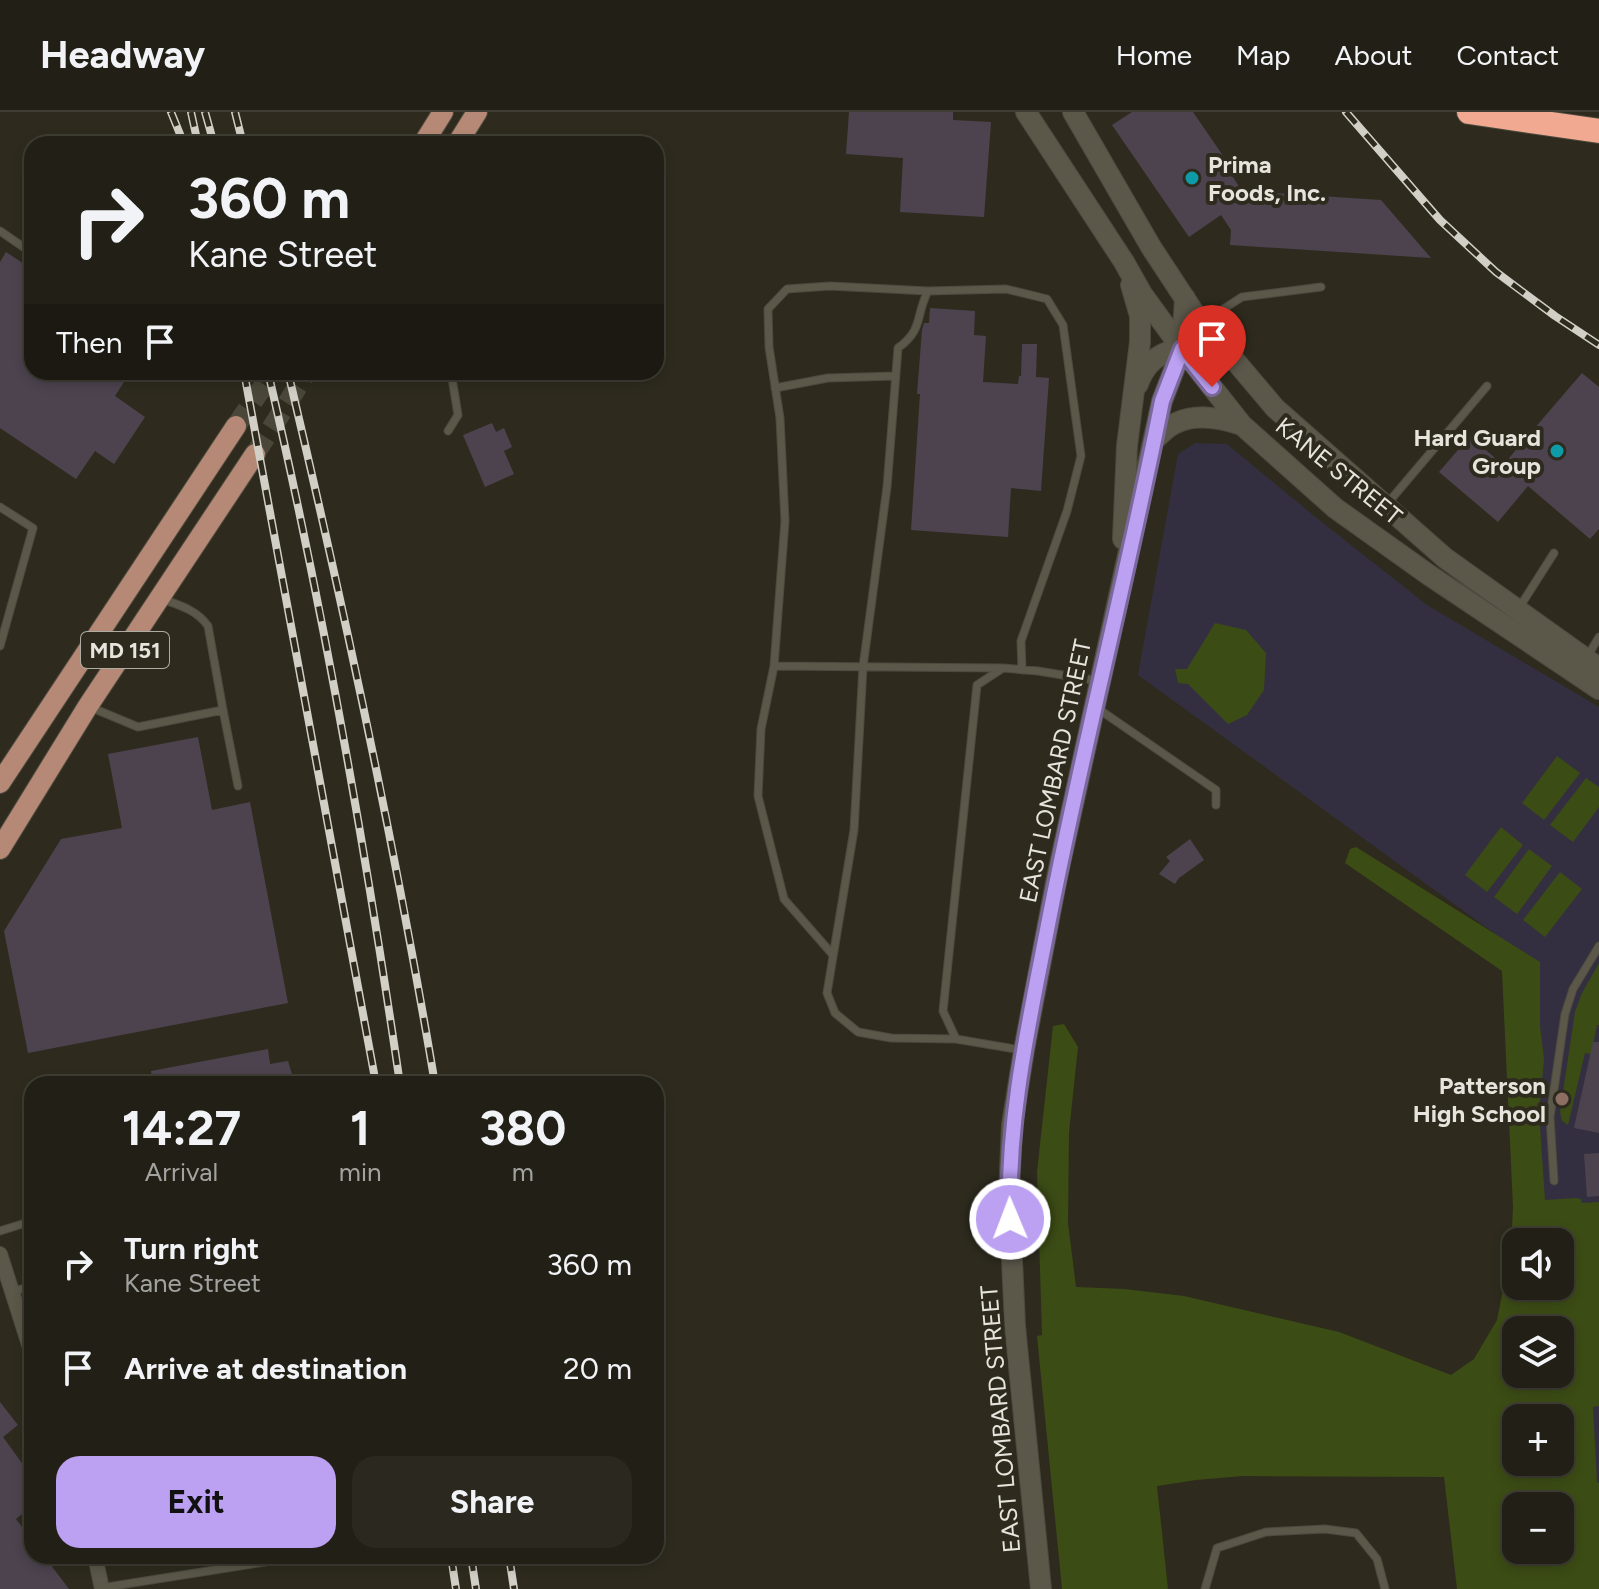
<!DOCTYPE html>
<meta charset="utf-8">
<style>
:root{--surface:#222016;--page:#2a281f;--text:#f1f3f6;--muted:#a2a3a1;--line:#3f3e35;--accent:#bca0f2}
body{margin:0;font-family:Figtree,sans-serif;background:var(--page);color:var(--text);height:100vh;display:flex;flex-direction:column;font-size:30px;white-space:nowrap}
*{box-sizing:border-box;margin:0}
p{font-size:26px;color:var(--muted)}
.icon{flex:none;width:44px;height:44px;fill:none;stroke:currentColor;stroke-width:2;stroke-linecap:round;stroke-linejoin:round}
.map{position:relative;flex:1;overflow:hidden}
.details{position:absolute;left:24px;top:964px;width:640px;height:488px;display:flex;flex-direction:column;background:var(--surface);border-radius:24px;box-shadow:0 4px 12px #0003,0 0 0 2px var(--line)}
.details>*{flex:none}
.top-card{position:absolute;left:24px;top:24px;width:640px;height:244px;border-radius:24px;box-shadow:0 4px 12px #0003,0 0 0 2px var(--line);background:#222016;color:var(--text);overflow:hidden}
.tools{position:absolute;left:1502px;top:1116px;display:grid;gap:16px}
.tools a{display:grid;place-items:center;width:72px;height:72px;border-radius:16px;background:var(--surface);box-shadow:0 4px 12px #0003,0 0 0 2px var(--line);font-size:40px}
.pin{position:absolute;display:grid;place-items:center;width:68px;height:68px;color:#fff;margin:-82px -34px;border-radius:50% 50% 50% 0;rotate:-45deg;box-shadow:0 0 8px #0007}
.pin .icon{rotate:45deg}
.me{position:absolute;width:88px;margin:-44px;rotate:359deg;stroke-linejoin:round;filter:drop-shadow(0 0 6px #0008)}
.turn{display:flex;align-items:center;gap:28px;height:168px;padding:0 32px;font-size:36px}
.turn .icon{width:104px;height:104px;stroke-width:2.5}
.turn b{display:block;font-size:56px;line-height:68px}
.then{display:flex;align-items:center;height:76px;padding:0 32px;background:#0003;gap:16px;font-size:30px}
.eta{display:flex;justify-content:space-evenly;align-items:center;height:136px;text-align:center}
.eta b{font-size:48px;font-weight:700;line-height:56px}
.cta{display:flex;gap:16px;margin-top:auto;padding:16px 32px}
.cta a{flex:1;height:92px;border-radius:24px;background:var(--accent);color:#111;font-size:32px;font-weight:700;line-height:92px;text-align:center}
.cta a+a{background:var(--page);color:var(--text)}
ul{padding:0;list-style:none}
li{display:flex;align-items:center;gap:24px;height:104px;padding:0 32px}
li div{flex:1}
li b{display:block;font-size:30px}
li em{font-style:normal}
header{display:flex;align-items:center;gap:48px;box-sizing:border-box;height:112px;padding:0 40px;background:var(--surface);border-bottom:2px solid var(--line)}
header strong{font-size:38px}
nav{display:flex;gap:44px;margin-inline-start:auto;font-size:28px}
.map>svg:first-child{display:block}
.education{fill:#332f40}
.green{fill:#3c4c15;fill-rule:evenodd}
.building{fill:#4c434f}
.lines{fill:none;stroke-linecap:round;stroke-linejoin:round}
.primary-tunnel{stroke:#4a473a;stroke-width:20;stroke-dasharray:20 10;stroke-linecap:butt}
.lane-casing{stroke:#4c493e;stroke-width:9}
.street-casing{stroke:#4c493e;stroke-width:16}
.secondary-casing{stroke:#4c493e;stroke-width:22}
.primary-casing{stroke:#4c493e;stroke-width:22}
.highway-casing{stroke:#4c493e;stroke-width:26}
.lane{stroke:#5b584a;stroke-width:7}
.street{stroke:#5b584a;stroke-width:14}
.secondary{stroke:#5b584a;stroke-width:20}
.primary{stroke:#b58975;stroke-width:20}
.highway{stroke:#f1a991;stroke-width:24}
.rail-casing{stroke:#d1cfc6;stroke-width:8}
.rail{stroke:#2e2b1e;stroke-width:5;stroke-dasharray:15;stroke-linecap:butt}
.route-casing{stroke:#7a689d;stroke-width:20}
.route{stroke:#bca0f2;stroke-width:14}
.culture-dot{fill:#0f9aa8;stroke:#2e2b1e;stroke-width:3}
.education-dot{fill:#8d6e63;stroke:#2e2b1e;stroke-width:3}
.labels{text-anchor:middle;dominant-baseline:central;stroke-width:8;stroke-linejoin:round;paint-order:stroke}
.shield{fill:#2e2b1e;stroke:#afaca3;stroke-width:2}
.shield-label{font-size:22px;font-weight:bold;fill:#e6e4dc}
.poi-label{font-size:24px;font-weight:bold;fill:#e6e4dc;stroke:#2e2b1e;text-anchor:end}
.street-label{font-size:24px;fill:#e6e4dc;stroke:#2e2b1e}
</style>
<header>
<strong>Headway</strong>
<nav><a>Home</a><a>Map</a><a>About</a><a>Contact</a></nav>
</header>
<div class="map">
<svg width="1599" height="1477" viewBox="0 0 1599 1477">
<rect width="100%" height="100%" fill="#2e2b1e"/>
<path class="education" d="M 1195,331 L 1227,332 L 1313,403 L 1427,493 L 1599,595 L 1599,1477 L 1560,1438 L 1560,1130 L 1529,1130 L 1505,829 L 1138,563 L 1178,342 Z"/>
<path class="green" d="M 1215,511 L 1246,518 L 1266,541 L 1264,578 L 1247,603 L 1228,612 L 1188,572 L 1178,571 L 1175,557 L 1187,557 Z
M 1557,644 L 1580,661 L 1544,708 L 1522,691 Z
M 1586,666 L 1599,675 L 1599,695 L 1573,730 L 1550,713 Z
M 1501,715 L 1523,733 L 1487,780 L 1465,763 Z
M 1356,735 L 1540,850 L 1540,914 L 1544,947 L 1539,1000 L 1545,1088 L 1576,1086 L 1581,1087 L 1582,1091 L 1599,1090 L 1599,1294 L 1593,1295 L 1597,1370 L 1599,1371 L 1599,1477 L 1457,1477 L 1444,1365 L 1243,1364 L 1196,1368 L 1157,1374 L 1168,1477 L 1062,1477 L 1037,1224 L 1042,1223 L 1037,1060 L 1053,914 L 1064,912 L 1078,935 L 1069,1020 L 1068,1111 L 1076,1175 L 1124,1177 L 1184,1184 L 1339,1220 L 1451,1263 L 1474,1247 L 1497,1208 L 1511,1137 L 1513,1095 L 1502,859 L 1345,751 L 1350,737 ZM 1560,1130 L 1560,1174 L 1516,1174 L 1516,1130 ZM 1560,1218 L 1560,1262 L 1516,1262 L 1516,1218 ZM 1560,1306 L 1560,1350 L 1516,1350 L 1516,1306 ZM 1560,1394 L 1560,1438 L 1516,1438 L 1516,1394 Z
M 1529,737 L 1552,754 L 1517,802 L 1494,785 Z
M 1560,760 L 1582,777 L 1545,825 L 1523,808 Z
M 1599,851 L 1599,913 L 1597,913 L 1591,942 L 1585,941 L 1568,1013 L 1562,1009 L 1560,1000 L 1575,900 L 1582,881 Z"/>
<path class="building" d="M 849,0 L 953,0 L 953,8 L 991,10 L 984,105 L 900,100 L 903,46 L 846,42 Z
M 1132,0 L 1193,0 L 1228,51 L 1225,53 L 1242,79 L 1381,88 L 1431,146 L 1230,133 L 1231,118 L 1221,103 L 1189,125 L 1112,13 Z
M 6,140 L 32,157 L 32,260 L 108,260 L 124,270 L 115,284 L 145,305 L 114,352 L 95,339 L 76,367 L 0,316 L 0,150 Z
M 930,196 L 975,199 L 974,223 L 986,224 L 983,270 L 1018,272 L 1019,264 L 1021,264 L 1022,232 L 1037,232 L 1036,265 L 1049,266 L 1041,379 L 1011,376 L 1008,425 L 911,418 L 920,282 L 917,282 L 922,218 L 924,211 L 929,211 Z
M 1582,261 L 1599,275 L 1599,417 L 1590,427 L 1528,374 L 1498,410 L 1439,360 L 1470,324 L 1503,353 Z
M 492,311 L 496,320 L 504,316 L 512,335 L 504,339 L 514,362 L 485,375 L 463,323 Z
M 198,625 L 212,698 L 250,690 L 288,891 L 28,941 L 4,819 L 61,727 L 122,716 L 108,642 Z
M 1190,727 L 1204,748 L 1179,766 L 1175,772 L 1159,762 L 1170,749 L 1166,745 Z
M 1593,930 L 1599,930 L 1599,1021 L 1574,1016 Z
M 268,937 L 270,952 L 288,949 L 295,972 L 153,972 L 151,959 Z
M 1599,1041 L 1599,1084 L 1587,1085 L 1584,1042 Z
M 0,1290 L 18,1313 L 3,1325 L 32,1365 L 32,1394 L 16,1407 L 32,1428 L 32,1444 L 44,1444 L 69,1477 L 0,1477 Z"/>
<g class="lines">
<path class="primary-tunnel" d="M 236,314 L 273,260
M 255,342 L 307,260"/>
<defs>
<path id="lane" d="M 466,21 L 478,32
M 0,119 L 32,141
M 1203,210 L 1242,185 L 1321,175
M 775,276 L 828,266 L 895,264
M 448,319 L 458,303 L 451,260
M 1387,392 L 1487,274
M 0,395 L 33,416 L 0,534
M 1519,496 L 1554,441
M 1587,545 L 1599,525
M 774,554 L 785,409 L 780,306 L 769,235 L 768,197 L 787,177 L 830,174 L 928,179
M 90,595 L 138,615 L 223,598 L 208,514 C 197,498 179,493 162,487
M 1097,596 L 1216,678 L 1216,693
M 223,598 L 238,674
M 833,843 L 784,787 L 758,684 L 761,617 L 774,554 L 1003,556
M 956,927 L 943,899 L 977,573 L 1003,556 L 1038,559 L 1099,569
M 1021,938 L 956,927 L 891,926 L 858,920 L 835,901 L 827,881 L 854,718 L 863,555 L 887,375 L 898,236 C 924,217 915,204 928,179 L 1006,177 L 1047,187 L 1063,213 L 1081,344 L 1067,399 L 1021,529 L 1022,558
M 1554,1069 L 1550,1005 L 1565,902 L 1573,877 L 1599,834
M 0,1119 L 32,1109
M 12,1179 L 32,1175
M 101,1476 L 271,1449 L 279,1444
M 1205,1477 L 1217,1436 L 1266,1420 L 1325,1417 L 1356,1421 L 1377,1447 L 1385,1477"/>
<path id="street" d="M 0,1142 L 32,1242
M 95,1444 L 102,1477"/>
<path id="secondary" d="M 1026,0 L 1124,150 L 1142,182 L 1182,237 L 1242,313 L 1335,396 L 1429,463 L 1599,577
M 1073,0 L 1151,135 L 1193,199 L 1275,296 L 1445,446 L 1599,556
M 1138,272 C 1152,232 1186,236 1221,233
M 1154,328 C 1161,322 1168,314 1176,311 C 1197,301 1221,306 1242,313
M 1123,427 L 1127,334 L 1140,230 L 1140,204 L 1131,173
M 1041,1477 L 1015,1214 L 1009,1081 L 1012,1013 L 1024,938 L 1057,765 L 1162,289 L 1182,237 L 1185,186"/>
<path id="primary" d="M 423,32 L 443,0
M 457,32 L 477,0
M 0,671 L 236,314
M 0,737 L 88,594 L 255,342"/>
<path id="highway" d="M 1469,0 L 1599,19"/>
</defs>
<use href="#lane" class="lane-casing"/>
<use href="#street" class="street-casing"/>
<use href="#secondary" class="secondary-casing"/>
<use href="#primary" class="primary-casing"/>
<use href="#highway" class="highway-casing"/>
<use href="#lane" class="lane"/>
<use href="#street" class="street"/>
<use href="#secondary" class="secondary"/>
<use href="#primary" class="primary"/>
<use href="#highway" class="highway"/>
<defs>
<path id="rail" d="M 171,0 L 184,32
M 191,0 L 198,32
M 205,0 L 214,32
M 235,0 L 243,32
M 1346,0 L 1440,108 L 1496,160 L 1555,204 L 1599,233
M 244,260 L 376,972
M 268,260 C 323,495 365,733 400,972
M 288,260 C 344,496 395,733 435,972
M 451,1444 L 456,1477
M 471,1444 L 476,1477
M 509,1444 L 514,1477"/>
</defs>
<use href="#rail" class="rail-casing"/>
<use href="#rail" class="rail"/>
</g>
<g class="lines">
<defs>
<path id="route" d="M 1010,1107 C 1007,1009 1028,915 1047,818 C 1081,641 1127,466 1162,289 L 1182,237 L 1212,275"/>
</defs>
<use href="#route" class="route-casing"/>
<use href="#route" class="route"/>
</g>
<g class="culture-dot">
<circle cx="1192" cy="66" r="8"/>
<circle cx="1557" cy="339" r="8"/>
</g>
<circle class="education-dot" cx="1562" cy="987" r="8"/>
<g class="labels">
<rect class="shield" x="81" y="520" width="88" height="36" rx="6"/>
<g class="shield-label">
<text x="125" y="538">MD 151</text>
</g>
<g class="poi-label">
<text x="1208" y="52" text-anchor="start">Prima<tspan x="1208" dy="28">Foods, Inc.</tspan></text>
<text x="1541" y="325">Hard Guard<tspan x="1541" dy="28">Group</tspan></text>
<text x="1546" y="973">Patterson<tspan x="1546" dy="28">High School</tspan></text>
</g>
<g class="street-label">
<text transform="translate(1339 359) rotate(39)">KANE STREET</text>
<text transform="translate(1055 659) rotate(-78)">EAST LOMBARD STREET</text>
<text transform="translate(1000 1307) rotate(-95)">EAST LOMBARD STREET</text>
</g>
</g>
</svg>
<div class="tools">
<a><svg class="icon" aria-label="sound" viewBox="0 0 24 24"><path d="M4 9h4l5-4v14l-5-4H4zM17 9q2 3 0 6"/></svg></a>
<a><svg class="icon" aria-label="layers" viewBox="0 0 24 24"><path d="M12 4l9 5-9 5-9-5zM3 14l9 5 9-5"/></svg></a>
<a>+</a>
<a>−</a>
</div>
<div class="pin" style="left:1212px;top:275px;background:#d93025"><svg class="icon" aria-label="arrive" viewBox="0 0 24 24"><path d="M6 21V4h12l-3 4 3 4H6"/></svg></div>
<svg class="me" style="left:1010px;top:1107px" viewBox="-20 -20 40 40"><circle r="17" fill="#bca0f2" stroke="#fff" stroke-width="3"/><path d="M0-11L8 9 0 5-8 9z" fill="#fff"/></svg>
<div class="top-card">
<div class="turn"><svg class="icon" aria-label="right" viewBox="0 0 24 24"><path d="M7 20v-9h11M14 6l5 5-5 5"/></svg><div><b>360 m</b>Kane Street</div></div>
<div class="then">Then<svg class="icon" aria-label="arrive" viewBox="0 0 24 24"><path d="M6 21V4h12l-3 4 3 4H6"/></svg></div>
</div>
<section class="details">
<div class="eta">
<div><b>14:27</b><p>Arrival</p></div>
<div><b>1</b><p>min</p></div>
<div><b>380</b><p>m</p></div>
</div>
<ul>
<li><svg class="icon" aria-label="right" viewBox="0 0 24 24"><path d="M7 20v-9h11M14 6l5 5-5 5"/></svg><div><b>Turn right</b><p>Kane Street</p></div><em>360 m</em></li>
<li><svg class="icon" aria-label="arrive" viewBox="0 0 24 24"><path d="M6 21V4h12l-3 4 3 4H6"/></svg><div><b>Arrive at destination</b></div><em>20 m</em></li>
</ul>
<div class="cta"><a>Exit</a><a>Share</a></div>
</section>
</div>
